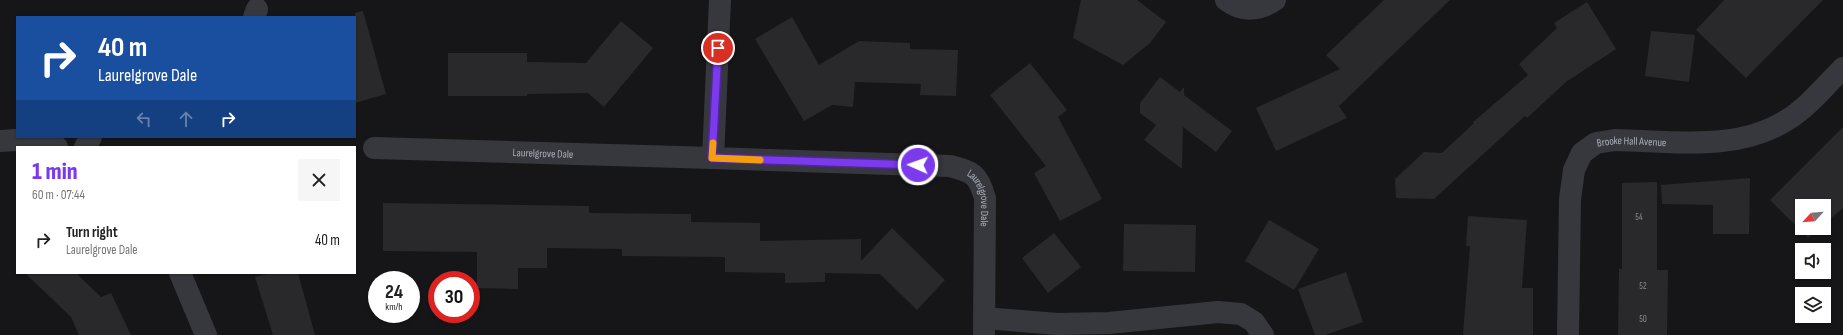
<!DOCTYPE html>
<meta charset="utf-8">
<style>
:root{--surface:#fff;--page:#f6f6f6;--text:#222;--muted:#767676;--accent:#7c3aed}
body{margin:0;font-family:"Sofia Sans Condensed",sans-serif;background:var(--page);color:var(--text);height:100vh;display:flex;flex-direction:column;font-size:15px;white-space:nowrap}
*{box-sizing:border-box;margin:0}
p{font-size:13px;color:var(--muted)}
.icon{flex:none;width:22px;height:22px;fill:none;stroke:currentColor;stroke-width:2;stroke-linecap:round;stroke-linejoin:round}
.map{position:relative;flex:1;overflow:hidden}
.panel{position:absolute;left:16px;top:146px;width:340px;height:128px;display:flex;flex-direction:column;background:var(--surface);border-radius:0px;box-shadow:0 1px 3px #0004}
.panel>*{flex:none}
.top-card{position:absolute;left:16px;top:16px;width:340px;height:122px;border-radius:0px;box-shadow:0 1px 3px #0004;background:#1a4fa0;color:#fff;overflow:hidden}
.needle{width:26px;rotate:244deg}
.controls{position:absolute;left:1795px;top:199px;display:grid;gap:8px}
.controls a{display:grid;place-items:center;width:36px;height:36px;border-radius:0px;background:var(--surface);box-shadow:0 1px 3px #0004;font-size:20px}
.speed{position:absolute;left:368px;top:271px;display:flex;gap:8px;font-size:20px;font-weight:700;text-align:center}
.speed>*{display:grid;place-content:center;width:52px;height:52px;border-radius:50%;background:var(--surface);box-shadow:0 1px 3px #0004;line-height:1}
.speed small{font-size:10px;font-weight:400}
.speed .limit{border:6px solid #d22;background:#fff;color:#111}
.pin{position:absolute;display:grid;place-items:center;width:34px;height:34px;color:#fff;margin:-17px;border:2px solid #fff;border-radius:50%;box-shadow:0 1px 4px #0007}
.me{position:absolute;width:44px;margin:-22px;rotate:272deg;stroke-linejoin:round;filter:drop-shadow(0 0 3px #0008)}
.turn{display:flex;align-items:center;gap:14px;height:84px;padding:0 16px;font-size:18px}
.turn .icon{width:52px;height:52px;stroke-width:2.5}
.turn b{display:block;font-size:28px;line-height:34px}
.lanes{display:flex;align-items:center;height:38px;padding:0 16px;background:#0003;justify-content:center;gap:20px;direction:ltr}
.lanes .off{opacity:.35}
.round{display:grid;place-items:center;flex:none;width:42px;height:42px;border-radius:0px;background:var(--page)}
.summary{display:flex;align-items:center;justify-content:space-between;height:68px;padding:0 16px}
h1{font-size:24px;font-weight:800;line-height:30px;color:var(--accent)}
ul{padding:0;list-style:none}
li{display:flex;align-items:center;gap:12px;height:52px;padding:0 16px}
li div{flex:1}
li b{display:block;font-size:15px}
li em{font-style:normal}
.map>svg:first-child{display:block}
.building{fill:#29292c}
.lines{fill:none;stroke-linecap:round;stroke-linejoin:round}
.minor{stroke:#37383d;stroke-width:22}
.route-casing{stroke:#51269a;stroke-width:10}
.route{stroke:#7c3aed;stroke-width:7}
.slow{stroke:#f59e0b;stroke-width:7}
.labels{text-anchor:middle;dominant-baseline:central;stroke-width:4;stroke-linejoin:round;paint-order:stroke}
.number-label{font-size:9px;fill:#888b94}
.street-label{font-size:11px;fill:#a8adb8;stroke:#111113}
</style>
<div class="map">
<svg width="1843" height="335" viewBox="0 0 1843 335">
<rect width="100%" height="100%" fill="#161618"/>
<path class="building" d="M 1081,0 L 1137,0 L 1166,22 L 1150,43 L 1123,65 L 1073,38 Z
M 1384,0 L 1450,0 L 1339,106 L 1347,118 L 1276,151 L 1256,108 L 1340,69 L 1326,55 Z
M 1724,0 L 1823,0 L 1746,78 L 1696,30 Z
M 1587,2 L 1616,49 L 1566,82 L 1527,118 L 1525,116 L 1434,199 L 1396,198 L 1395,179 L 1424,152 L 1442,153 L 1474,123 L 1473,122 L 1528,75 L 1519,64 L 1557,28 L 1554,23 Z
M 363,11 L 386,94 L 355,103 L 355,13 Z
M 792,17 L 819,65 L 859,41 L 910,43 L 910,49 L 958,50 L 956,96 L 920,95 L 921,84 L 855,82 L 853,107 L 832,105 L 804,121 L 755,39 Z
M 621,21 L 653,48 L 604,107 L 588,93 L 527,94 L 527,96 L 448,96 L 448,53 L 527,53 L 527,62 L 586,63 Z
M 1651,31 L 1695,35 L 1689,82 L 1645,76 Z
M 1030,63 L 1067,110 L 1058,117 L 1102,199 L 1060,221 L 1034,173 L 1046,166 L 990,95 Z
M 1160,77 L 1180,92 L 1184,87 L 1184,95 L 1232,131 L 1216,152 L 1183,127 L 1182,169 L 1144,140 L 1156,125 L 1140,113 L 1140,103 Z
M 1843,127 L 1843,208 L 1824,224 L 1824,206 L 1802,206 L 1802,228 L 1820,228 L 1808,238 L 1770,200 Z
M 1750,178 L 1749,234 L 1713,234 L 1713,205 L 1662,204 L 1661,185 Z
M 1657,182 L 1657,270 L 1668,270 L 1667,335 L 1618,335 L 1619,269 L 1622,269 L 1622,183 Z
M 383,203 L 589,206 L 589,213 L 691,214 L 691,222 L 760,223 L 760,241 L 861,239 L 861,261 L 892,228 L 945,280 L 917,310 L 880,274 L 825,273 L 825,282 L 785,283 L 785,273 L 725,272 L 725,257 L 622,256 L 622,249 L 547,248 L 547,268 L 518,268 L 518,289 L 477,288 L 477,252 L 383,251 Z
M 1468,216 L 1527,220 L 1522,288 L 1533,288 L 1533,335 L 1463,335 L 1470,246 L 1466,246 Z
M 1269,220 L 1319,249 L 1294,290 L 1245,261 Z
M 1124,224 L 1196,225 L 1195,272 L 1123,271 Z
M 1054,233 L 1081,267 L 1048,293 L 1022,258 Z
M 1346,272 L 1363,322 L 1325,335 L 1315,335 L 1298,289 Z
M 25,273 L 76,273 L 101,297 L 111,293 L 131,335 L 79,335 L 71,317 Z
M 270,273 L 298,273 L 315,335 L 273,335 L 255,277 Z"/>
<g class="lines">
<g class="minor">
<path id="s1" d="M 720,0 L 713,158 L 950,166 C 973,172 978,174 985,198 L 984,335"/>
<path d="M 1226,0 C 1241,12 1259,11 1275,0"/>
<path d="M 254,17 L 257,9"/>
<path d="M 0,141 L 16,140 L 57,147"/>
<path d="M 85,147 L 91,137"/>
<path id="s2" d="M 374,148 L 713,158"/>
<path d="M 180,273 L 206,335"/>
<path d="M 984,318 L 1057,324 L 1109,323 L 1218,312 L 1241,314 L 1254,322 L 1263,335"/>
<path id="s3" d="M 1568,335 L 1570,199 L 1574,170 L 1582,153 L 1596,143 L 1615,140 C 1672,141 1736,152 1787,120 C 1808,107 1826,85 1843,68"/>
</g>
</g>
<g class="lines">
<defs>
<path id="route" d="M 718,48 L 712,158 L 918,165"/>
</defs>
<use href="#route" class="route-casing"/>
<use href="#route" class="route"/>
<path class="slow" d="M 713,143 L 712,158 L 760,160"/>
</g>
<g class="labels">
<g class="number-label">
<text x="1639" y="217">54</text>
<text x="1643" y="286">52</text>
<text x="1643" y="319">50</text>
</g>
<g class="street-label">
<text stroke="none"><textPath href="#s3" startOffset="237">Brooke Hall Avenue</textPath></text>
<text stroke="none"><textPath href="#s2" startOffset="169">Laurelgrove Dale</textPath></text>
<text stroke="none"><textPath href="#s1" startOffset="445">Laurelgrove Dale</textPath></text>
</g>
</g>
</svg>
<div class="controls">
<a><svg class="needle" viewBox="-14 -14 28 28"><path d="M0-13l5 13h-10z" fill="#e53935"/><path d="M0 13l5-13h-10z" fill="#767676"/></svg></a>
<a><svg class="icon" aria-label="sound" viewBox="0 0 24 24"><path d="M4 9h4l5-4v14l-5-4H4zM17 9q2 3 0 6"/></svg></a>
<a><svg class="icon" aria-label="layers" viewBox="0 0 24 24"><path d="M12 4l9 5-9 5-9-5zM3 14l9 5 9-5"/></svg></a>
</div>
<div class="speed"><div>24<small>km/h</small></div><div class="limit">30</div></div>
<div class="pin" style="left:718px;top:48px;background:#d93025"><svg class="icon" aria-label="arrive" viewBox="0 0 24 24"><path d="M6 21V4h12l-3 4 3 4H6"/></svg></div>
<svg class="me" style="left:918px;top:165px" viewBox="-20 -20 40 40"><circle r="17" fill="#7c3aed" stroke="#fff" stroke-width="3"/><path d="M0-11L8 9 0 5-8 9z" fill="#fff"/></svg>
<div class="top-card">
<div class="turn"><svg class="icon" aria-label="right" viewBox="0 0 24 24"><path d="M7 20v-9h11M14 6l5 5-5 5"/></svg><div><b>40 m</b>Laurelgrove Dale</div></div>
<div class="lanes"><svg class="icon off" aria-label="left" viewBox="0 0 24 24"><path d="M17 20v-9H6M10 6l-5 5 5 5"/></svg><svg class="icon off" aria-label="ahead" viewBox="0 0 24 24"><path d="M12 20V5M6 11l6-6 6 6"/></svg><svg class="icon" aria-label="right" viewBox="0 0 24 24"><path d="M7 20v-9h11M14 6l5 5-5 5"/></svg></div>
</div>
<section class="panel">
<div class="summary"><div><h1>1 min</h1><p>60 m · 07:44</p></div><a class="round"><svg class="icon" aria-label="close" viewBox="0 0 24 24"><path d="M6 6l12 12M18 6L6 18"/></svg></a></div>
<ul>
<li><svg class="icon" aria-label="right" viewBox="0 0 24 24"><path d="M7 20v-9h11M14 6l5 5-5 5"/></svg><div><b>Turn right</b><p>Laurelgrove Dale</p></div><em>40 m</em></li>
</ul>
</section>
</div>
